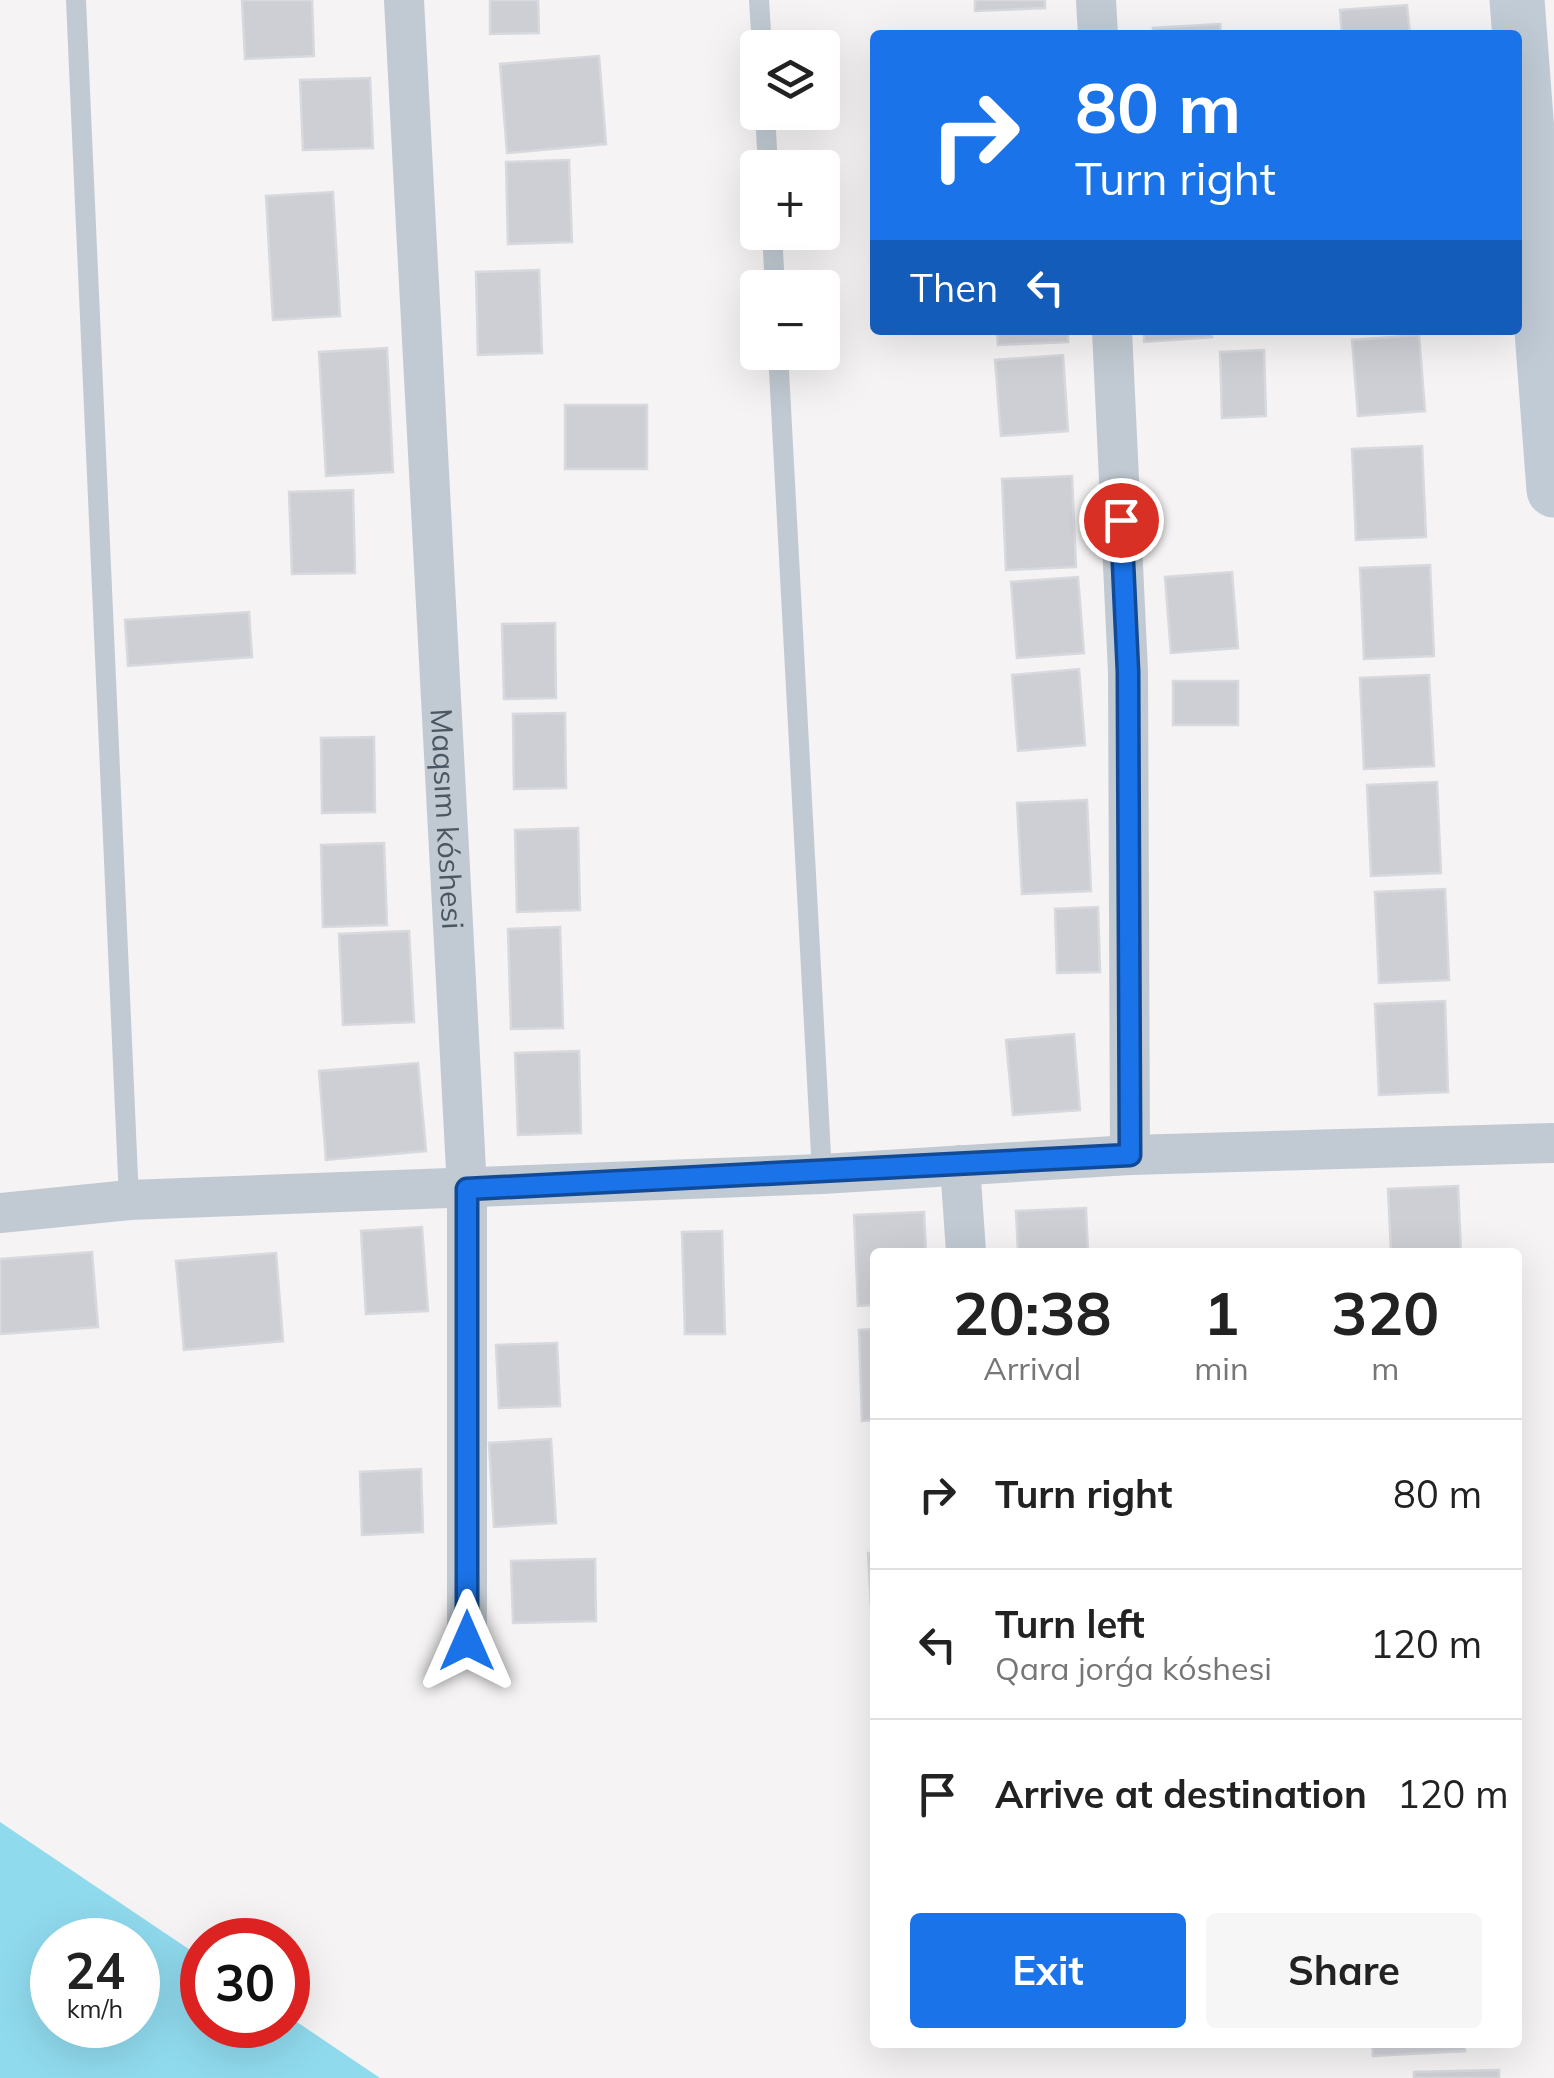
<!DOCTYPE html>
<meta charset="utf-8">
<style>
:root{--surface:#fff;--page:#f6f6f6;--text:#222;--muted:#767676;--line:#e0e0e0;--accent:#1a73e8}
body{margin:0;font-family:Mulish,sans-serif;background:var(--page);color:var(--text);height:100vh;display:flex;flex-direction:column;font-size:38px;white-space:nowrap}
*{box-sizing:border-box;margin:0}
p{font-size:32px;color:var(--muted)}
.icon{flex:none;width:55px;height:55px;fill:none;stroke:currentColor;stroke-width:2;stroke-linecap:round;stroke-linejoin:round}
.map{position:relative;flex:1;overflow:hidden}
.drawer{position:absolute;left:870px;top:1248px;width:652px;height:800px;display:flex;flex-direction:column;background:var(--surface);border-radius:10px;box-shadow:0 10px 40px #0002}
.drawer>*{flex:none}
.guide{position:absolute;left:870px;top:30px;width:652px;height:305px;border-radius:10px;box-shadow:0 10px 40px #0002;background:#1a73e8;color:#fff;overflow:hidden}
.fabs{position:absolute;left:740px;top:30px;display:grid;gap:20px}
.fabs a{display:grid;place-items:center;width:100px;height:100px;border-radius:10px;background:var(--surface);box-shadow:0 10px 40px #0002;font-size:50px}
.speed{position:absolute;left:30px;top:1918px;display:flex;gap:20px;font-size:50px;font-weight:700;text-align:center}
.speed>*{display:grid;place-content:center;width:130px;height:130px;border-radius:50%;background:var(--surface);box-shadow:0 10px 40px #0002;line-height:1}
.speed small{font-size:25px;font-weight:400}
.speed .limit{border:15px solid #d22;background:#fff;color:#111}
.pin{position:absolute;display:grid;place-items:center;width:85px;height:85px;color:#fff;margin:-42px;border:5px solid #fff;border-radius:50%;box-shadow:0 2px 10px #0007}
.me{position:absolute;width:110px;margin:-55px;rotate:0deg;stroke-linejoin:round;filter:drop-shadow(0 0 8px #0008)}
.turn{display:flex;align-items:center;gap:35px;height:210px;padding:0 40px;font-size:45px}
.turn .icon{width:130px;height:130px;stroke-width:2.5}
.turn b{display:block;font-size:70px;line-height:85px}
.then{display:flex;align-items:center;height:95px;padding:0 40px;background:#0003;gap:20px;font-size:38px}
.eta{display:flex;justify-content:space-evenly;align-items:center;height:170px;text-align:center}
.eta b{font-size:60px;font-weight:700;line-height:70px}
.primary-button{display:flex;gap:20px;margin-top:auto;padding:20px 40px}
.primary-button a{flex:1;height:115px;border-radius:10px;background:var(--accent);color:#fff;font-size:40px;font-weight:700;line-height:115px;text-align:center}
.primary-button a+a{background:var(--page);color:var(--text)}
ul{padding:0;list-style:none}
li{display:flex;align-items:center;gap:30px;height:150px;padding:0 40px;border-top:2px solid var(--line)}
li div{flex:1}
li b{display:block;font-size:38px}
li em{font-style:normal}
.map>svg:first-child{display:block}
.water{fill:#90daee;fill-rule:evenodd}
.building{fill:#cdcfd5;stroke:#d7d9de;stroke-width:2.5}
.lines{fill:none;stroke-linecap:round;stroke-linejoin:round}
.lane{stroke:#c1cad2;stroke-width:20}
.street{stroke:#c1cad2;stroke-width:40}
.secondary{stroke:#c1cbd6;stroke-width:55}
.route-casing{stroke:#114b97;stroke-width:25}
.route{stroke:#1a73e8;stroke-width:18}
.labels{text-anchor:middle;dominant-baseline:central;stroke-width:9;stroke-linejoin:round;paint-order:stroke}
.street-label{font-size:30px;fill:#4a5661;stroke:#fff}
</style>
<div class="map">
<svg width="1554" height="2078" viewBox="0 0 1554 2078">
<rect width="100%" height="100%" fill="#f5f3f3"/>
<path class="water" d="M 0,1822 L 202,1958 L 202,2025 L 288,2025 L 288,2016 L 380,2078 L 0,2078 ZM 52,1940 L 138,1940 L 138,2025 L 52,2025 Z"/>
<path class="building" d="M 242,0 L 312,0 L 314,56 L 245,59 Z
M 490,0 L 538,0 L 539,33 L 490,34 Z
M 975,0 L 1045,0 L 1045,8 L 975,11 Z
M 1407,5 L 1410,35 L 1342,35 L 1340,10 Z
M 1220,24 L 1221,35 L 1153,35 L 1153,28 Z
M 599,56 L 606,144 L 507,153 L 500,64 Z
M 370,78 L 373,148 L 303,150 L 300,80 Z
M 569,160 L 572,242 L 508,244 L 506,162 Z
M 333,192 L 340,316 L 273,320 L 266,196 Z
M 539,270 L 542,353 L 478,355 L 476,272 Z
M 997,330 L 1068,330 L 1068,342 L 998,345 Z
M 1144,330 L 1211,330 L 1212,337 L 1144,342 Z
M 1419,335 L 1425,411 L 1358,416 L 1352,340 Z
M 387,348 L 393,472 L 326,476 L 319,352 Z
M 1264,350 L 1266,416 L 1222,418 L 1220,352 Z
M 1063,355 L 1068,431 L 1001,436 L 995,360 Z
M 565,405 L 647,405 L 647,469 L 565,469 Z
M 1422,446 L 1426,537 L 1356,540 L 1352,449 Z
M 1072,476 L 1076,567 L 1006,570 L 1002,479 Z
M 353,490 L 355,573 L 292,574 L 289,492 Z
M 1430,565 L 1434,656 L 1364,659 L 1360,568 Z
M 1232,572 L 1238,648 L 1171,653 L 1165,577 Z
M 1078,577 L 1084,653 L 1017,658 L 1011,582 Z
M 249,612 L 252,657 L 128,666 L 125,620 Z
M 555,623 L 556,698 L 504,699 L 502,624 Z
M 1079,669 L 1085,745 L 1018,751 L 1012,675 Z
M 1429,675 L 1434,766 L 1364,769 L 1360,678 Z
M 1173,681 L 1238,681 L 1238,725 L 1173,725 Z
M 565,713 L 566,788 L 514,789 L 513,714 Z
M 374,737 L 375,812 L 322,813 L 321,738 Z
M 1437,782 L 1441,873 L 1371,876 L 1367,785 Z
M 1087,800 L 1091,891 L 1022,894 L 1017,803 Z
M 578,828 L 580,910 L 517,912 L 515,830 Z
M 384,843 L 387,925 L 323,927 L 321,845 Z
M 1445,889 L 1449,980 L 1379,983 L 1375,892 Z
M 1098,907 L 1100,972 L 1057,973 L 1055,909 Z
M 560,927 L 563,1028 L 511,1029 L 508,929 Z
M 409,931 L 414,1022 L 343,1025 L 339,934 Z
M 1445,1001 L 1448,1092 L 1379,1095 L 1375,1004 Z
M 1074,1034 L 1080,1110 L 1013,1115 L 1006,1040 Z
M 579,1051 L 581,1133 L 518,1135 L 515,1053 Z
M 418,1063 L 426,1151 L 326,1160 L 319,1071 Z
M 1458,1186 L 1461,1252 L 1391,1252 L 1388,1189 Z
M 1086,1208 L 1088,1252 L 1018,1252 L 1016,1211 Z
M 924,1212 L 926,1252 L 875,1252 L 875,1305 L 858,1306 L 854,1215 Z
M 422,1227 L 428,1311 L 366,1314 L 361,1231 Z
M 722,1231 L 725,1334 L 685,1334 L 682,1232 Z
M 92,1252 L 98,1327 L 0,1334 L 0,1259 Z
M 276,1253 L 283,1341 L 184,1350 L 176,1261 Z
M 875,1329 L 875,1420 L 862,1421 L 859,1330 Z
M 557,1343 L 560,1406 L 499,1408 L 496,1345 Z
M 551,1439 L 556,1523 L 494,1527 L 489,1443 Z
M 421,1469 L 423,1532 L 362,1535 L 360,1472 Z
M 868,1553 L 875,1553 L 875,1644 L 873,1644 Z
M 595,1559 L 596,1621 L 513,1623 L 511,1561 Z
M 1372,2042 L 1464,2042 L 1465,2051 L 1373,2056 Z
M 1499,2070 L 1499,2078 L 1414,2078 L 1414,2072 Z"/>
<g class="lines">
<path class="lane" d="M 76,0 L 129,1200
M 759,0 L 762,48
M 765,112 L 768,168
M 772,232 L 775,288
M 778,352 L 822,1174"/>
<g class="street">
<path id="s1" d="M 404,0 L 467,1189 L 467,1641"/>
<path d="M 1096,0 L 1098,35"/>
<path d="M 1112,330 L 1128,672 L 1130,1155"/>
<path d="M 960,1165 L 966,1252"/>
<path d="M 0,1213 L 129,1200 L 822,1174 L 1130,1155 L 1554,1143"/>
</g>
<path class="secondary" d="M 1517,0 L 1554,490"/>
</g>
<g class="lines">
<defs>
<path id="route" d="M 467,1641 L 467,1189 L 1130,1155 L 1128,672 L 1121,520"/>
</defs>
<use href="#route" class="route-casing"/>
<use href="#route" class="route"/>
</g>
<g class="labels">
<g class="street-label">
<text stroke="none"><textPath href="#s1" startOffset="820">Maqsım kóshesi</textPath></text>
</g>
</g>
</svg>
<div class="fabs">
<a><svg class="icon" aria-label="layers" viewBox="0 0 24 24"><path d="M12 4l9 5-9 5-9-5zM3 14l9 5 9-5"/></svg></a>
<a>+</a>
<a>−</a>
</div>
<div class="speed"><div>24<small>km/h</small></div><div class="limit">30</div></div>
<div class="pin" style="left:1121px;top:520px;background:#d93025"><svg class="icon" aria-label="arrive" viewBox="0 0 24 24"><path d="M6 21V4h12l-3 4 3 4H6"/></svg></div>
<svg class="me" style="left:467px;top:1641px" viewBox="-20 -20 40 40"><path d="M0-17L14 15 0 8-14 15z" fill="#1a73e8" stroke="#fff" stroke-width="4"/></svg>
<div class="guide">
<div class="turn"><svg class="icon" aria-label="right" viewBox="0 0 24 24"><path d="M7 20v-9h11M14 6l5 5-5 5"/></svg><div><b>80 m</b>Turn right</div></div>
<div class="then">Then<svg class="icon" aria-label="left" viewBox="0 0 24 24"><path d="M17 20v-9H6M10 6l-5 5 5 5"/></svg></div>
</div>
<section class="drawer">
<div class="eta">
<div><b>20:38</b><p>Arrival</p></div>
<div><b>1</b><p>min</p></div>
<div><b>320</b><p>m</p></div>
</div>
<ul>
<li><svg class="icon" aria-label="right" viewBox="0 0 24 24"><path d="M7 20v-9h11M14 6l5 5-5 5"/></svg><div><b>Turn right</b></div><em>80 m</em></li>
<li><svg class="icon" aria-label="left" viewBox="0 0 24 24"><path d="M17 20v-9H6M10 6l-5 5 5 5"/></svg><div><b>Turn left</b><p>Qara jorǵa kóshesi</p></div><em>120 m</em></li>
<li><svg class="icon" aria-label="arrive" viewBox="0 0 24 24"><path d="M6 21V4h12l-3 4 3 4H6"/></svg><div><b>Arrive at destination</b></div><em>120 m</em></li>
</ul>
<div class="primary-button"><a>Exit</a><a>Share</a></div>
</section>
</div>
